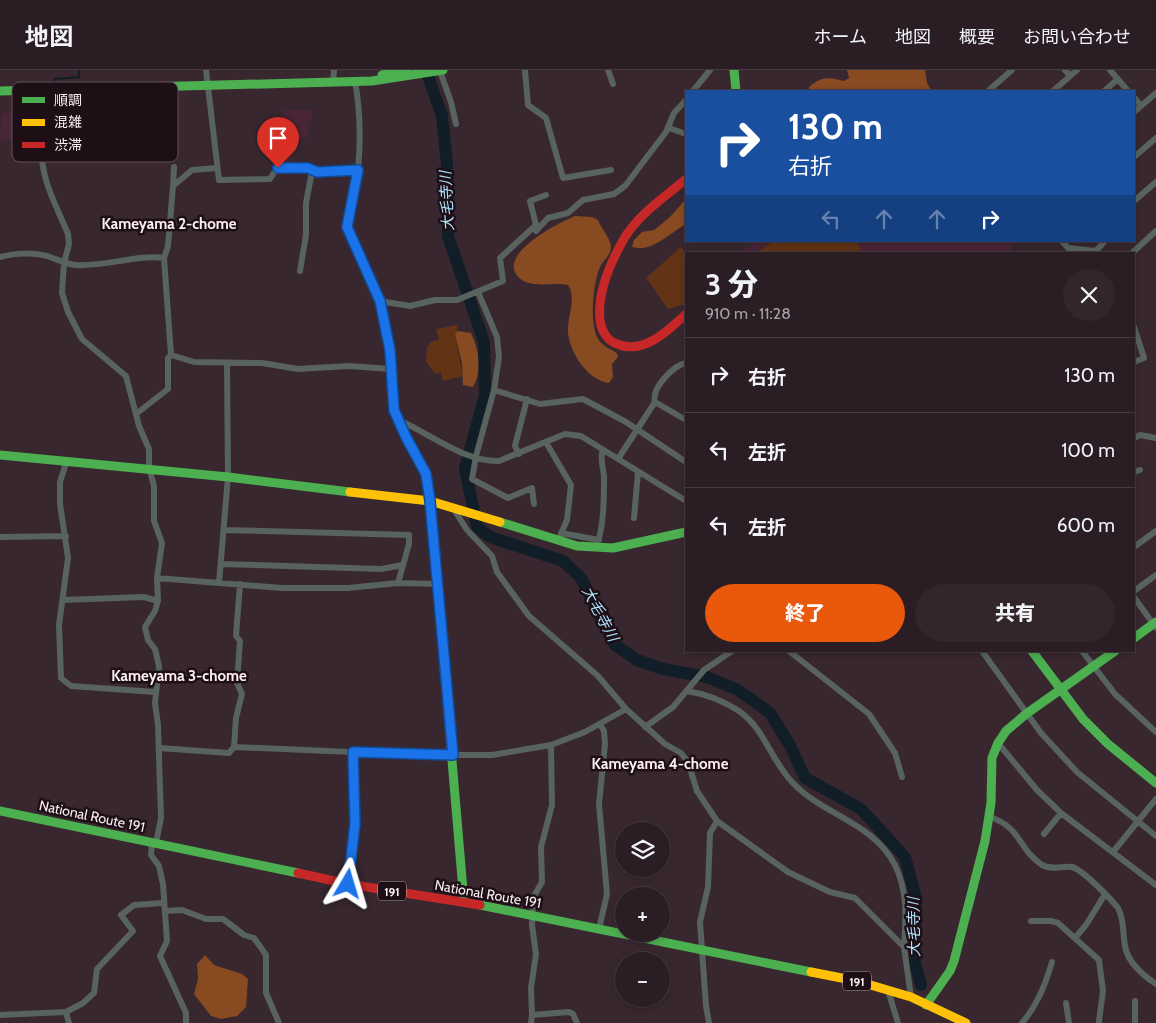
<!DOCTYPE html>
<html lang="ja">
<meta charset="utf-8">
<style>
:root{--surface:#2a1d23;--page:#32262b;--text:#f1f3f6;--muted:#a5a2a6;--line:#463b41;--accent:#ea580c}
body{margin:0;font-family:Cabin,"Noto Sans JP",sans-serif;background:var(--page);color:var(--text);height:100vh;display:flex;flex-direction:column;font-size:19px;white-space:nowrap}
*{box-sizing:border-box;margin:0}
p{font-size:16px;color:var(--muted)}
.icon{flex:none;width:28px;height:28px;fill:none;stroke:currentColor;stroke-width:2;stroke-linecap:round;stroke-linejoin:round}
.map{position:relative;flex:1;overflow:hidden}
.panel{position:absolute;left:685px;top:182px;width:450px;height:400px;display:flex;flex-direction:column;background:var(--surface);border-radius:0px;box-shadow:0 2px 8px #0003,0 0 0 1px var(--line)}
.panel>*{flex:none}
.hud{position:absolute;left:685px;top:20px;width:450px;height:152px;border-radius:0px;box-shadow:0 2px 8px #0003,0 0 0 1px var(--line);background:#1a4fa0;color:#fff;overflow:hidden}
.controls{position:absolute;left:615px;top:752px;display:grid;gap:10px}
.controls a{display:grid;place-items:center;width:55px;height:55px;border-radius:50%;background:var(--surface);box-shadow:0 2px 8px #0003,0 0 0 1px var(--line);font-size:25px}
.pin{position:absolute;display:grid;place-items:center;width:42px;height:42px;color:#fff;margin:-51px -21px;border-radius:50% 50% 50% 0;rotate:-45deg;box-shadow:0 0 5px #0007}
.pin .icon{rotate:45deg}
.me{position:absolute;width:55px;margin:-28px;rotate:7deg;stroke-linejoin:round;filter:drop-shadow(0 0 4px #0008)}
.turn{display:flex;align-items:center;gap:18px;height:105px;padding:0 20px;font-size:22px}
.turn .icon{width:65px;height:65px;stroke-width:2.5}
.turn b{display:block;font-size:35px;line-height:42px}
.lanes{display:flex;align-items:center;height:48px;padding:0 20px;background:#0003;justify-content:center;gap:25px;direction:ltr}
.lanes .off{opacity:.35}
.round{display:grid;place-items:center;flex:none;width:52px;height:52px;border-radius:26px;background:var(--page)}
.summary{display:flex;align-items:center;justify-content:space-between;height:85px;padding:0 20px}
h1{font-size:30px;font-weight:800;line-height:38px}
.action{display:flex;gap:10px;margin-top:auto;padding:10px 20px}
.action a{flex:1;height:58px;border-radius:30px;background:var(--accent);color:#fff;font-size:20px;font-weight:800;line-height:58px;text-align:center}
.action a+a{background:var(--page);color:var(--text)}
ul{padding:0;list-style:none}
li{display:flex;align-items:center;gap:15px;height:75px;padding:0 20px;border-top:1px solid var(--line)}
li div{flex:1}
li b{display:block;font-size:19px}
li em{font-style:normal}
header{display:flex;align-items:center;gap:30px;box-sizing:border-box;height:70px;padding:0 25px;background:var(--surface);border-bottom:1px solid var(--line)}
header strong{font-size:24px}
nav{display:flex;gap:28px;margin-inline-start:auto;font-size:18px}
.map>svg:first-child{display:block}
.built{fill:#492636}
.green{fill:#623315}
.forest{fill:#884a21}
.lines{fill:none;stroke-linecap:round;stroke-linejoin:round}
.stream{stroke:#111e27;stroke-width:2}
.river{stroke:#111e27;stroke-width:12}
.street{stroke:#58625f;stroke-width:6}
.fast{stroke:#4caf50;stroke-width:9}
.slow{stroke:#ffc107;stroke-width:9}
.jam{stroke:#c62828;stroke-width:9}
.route-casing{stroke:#114b97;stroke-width:12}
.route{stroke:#1a73e8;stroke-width:9}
.labels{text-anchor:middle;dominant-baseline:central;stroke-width:5;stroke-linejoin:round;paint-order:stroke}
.shield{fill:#1d0f15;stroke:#baaab1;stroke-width:1}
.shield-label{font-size:12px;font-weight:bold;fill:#feedf4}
.street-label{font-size:14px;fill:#feedf4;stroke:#1d0f15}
.water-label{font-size:15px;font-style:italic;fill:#ace2fe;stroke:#1d0f15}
.neighbourhood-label{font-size:15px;font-weight:bold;fill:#feedf4;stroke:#1d0f15}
.key{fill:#1d0f15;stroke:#605258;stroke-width:1}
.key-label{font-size:14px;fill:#feedf4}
</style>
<header>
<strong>地図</strong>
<nav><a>ホーム</a><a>地図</a><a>概要</a><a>お問い合わせ</a></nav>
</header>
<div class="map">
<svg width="1156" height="953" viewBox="0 0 1156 953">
<rect width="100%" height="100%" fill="#38272f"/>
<path class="built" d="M 14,27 L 40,27 L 37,69 L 0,70 L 1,44 L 17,41 Z
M 283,40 L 312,40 L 312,51 L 309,51 L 308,68 L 292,69 L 292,95 L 272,95 L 272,71 L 283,68 Z
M 758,171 L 1011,171 L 1011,184 L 738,184 Z"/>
<path class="green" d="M 774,171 L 856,171 L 861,179 L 854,184 L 755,184 Z
M 681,177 L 686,184 L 686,234 L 668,239 L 646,208 Z
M 457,255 L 457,261 L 455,265 L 463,306 L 443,311 L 441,302 L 435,304 L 426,291 L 427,277 L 431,272 L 439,270 L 436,259 Z"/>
<path class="forest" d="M 847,0 L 925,0 L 927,13 L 932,21 L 809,21 L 809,17 C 821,6 829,7 844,11 L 849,8 Z
M 686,129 L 686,154 C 670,163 652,183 632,177 L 634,170 L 642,162 L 654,160 L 669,148 Z
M 575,146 L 592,147 L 598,150 C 601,158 611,169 611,177 C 611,186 603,190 600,197 C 593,213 589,254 598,269 C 603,276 610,279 617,283 L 618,287 L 612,294 L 613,307 L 609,313 C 587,311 566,278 568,257 C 569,243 576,227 568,215 C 554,212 534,218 522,210 C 490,187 560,152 575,146 Z
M 457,261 L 471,263 C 479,282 483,298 473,317 L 463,315 L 462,293 L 455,265 Z
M 205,885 L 214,895 L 242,904 L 248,909 L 246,937 L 237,946 L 221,949 L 211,946 L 194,924 L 198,909 L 197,894 Z"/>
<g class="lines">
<path class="stream" d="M 53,14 L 54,9 L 79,7 L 79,0"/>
<path class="river" d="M 426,0 L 442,46 L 447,93 L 448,166 L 484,272 L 485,325 L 465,398 L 477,457 L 490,467 L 563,491 L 581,508 L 615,575 L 637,590 L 663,599 L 707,607 L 738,620 L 770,643 L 791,677 L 805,708 L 861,739 L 905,787 L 916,828 L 915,893 L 921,915"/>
<path class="street" d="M 206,0 L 219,110 L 270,109 L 277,98 L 308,98 L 317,102 L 359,100
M 525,0 L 528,35 L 546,48 L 563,108 L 611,100
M 608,0 L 613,14
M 1065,0 L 1070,6
M 1110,0 L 1128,21
M 440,1 L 451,32 L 456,54
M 355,11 C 362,50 361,85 355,123 C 354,135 348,145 347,157 L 379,231 L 390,279 L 392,326 L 399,354 L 405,353 C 434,367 466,392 499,391 L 565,364 L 581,366 L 686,431
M 333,13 L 334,0
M 81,19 L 77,71 L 72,74 L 41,73 C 41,111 54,130 68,164 L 69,174 L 64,193 L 62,223 L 68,242 L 82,269 L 126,306 L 139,356 L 149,379 L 149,398 L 154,416 L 154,451 L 162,473 L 157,508 L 158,531 L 155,541 L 145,557 L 148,570 L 155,579 L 159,596 L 155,633 L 158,655 L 161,748 L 156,773
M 693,21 L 710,0
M 988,21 L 1012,0
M 1053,21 L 1077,0
M 1104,21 L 1118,9
M 1134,27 L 1141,36
M 1134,42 L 1156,23
M 669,58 L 686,64
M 41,73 L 43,20
M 72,74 L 84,79 L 122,80
M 1134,87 L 1156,68
M 173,116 L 174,97
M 1134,131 L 1156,112
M 536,161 L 548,148 L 568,143 L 583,130 L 614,124 L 625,116 L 666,62 L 674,43 L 686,30
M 1062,171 L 1068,178 L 1096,181 L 1105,171
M 1131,184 L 1156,161
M 0,187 C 14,183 35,182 50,187 C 59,190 66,194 76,195 C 105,197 138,184 164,188
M 300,201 L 306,165 L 306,133 L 312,101
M 478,222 L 497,267 L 499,287 L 494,320 L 476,386 L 472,409 L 508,428 L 532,418 L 534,434
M 379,231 L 410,236 L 435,230 L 457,230 L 503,211 L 500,188 L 536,155 L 530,131 L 546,125
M 1134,257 L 1144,288 L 1134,292
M 171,285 L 194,292 L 262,293 L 298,299 L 349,296 L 391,299
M 686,293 C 674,295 651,318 655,332 L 686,350
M 494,320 L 540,334 L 583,329 L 626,352 L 686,392
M 136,344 L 168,319 L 168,288 L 171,285 L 164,188 L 168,176 L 173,116 L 192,100 L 217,98
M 1134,368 L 1140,365 L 1156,368
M 547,374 L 571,415 L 567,450 L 558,471
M 519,384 L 515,376 L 527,329
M 618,389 L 655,332
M 67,390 L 60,412 L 60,434 L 68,488 L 59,555 L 61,608 L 71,616 L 155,622
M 1134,402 L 1140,400
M 453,438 L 467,460 L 492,486 L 497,502 L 529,546 L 598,606 L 626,639 L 665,674 L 681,683 L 688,692 L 697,721 L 717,751 L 788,802 L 830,822 L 855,828 L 904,877 L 911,927
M 634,448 L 638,402
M 224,460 L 409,465 L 409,474 L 398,513
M 561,463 L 599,470
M 0,467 L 66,466
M 1134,477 L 1156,461
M 596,478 C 604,457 604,430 604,408 C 604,398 599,389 603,380
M 221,494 L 381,499 L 403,495
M 157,508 L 282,518 L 348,518 L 398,513 L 438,514
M 219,513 L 228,407 L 227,294
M 1134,521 L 1156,505
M 1134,527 L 1156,558
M 63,530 L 144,527 L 158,531
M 789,581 L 869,644 L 895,683 L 902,707
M 982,581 L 1041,663 L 1077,702 L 1156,766
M 1082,581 L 1115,624 L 1156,662
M 687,621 C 706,624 722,630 739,641 C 765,659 771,691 793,713 C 823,745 874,753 895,795 C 908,822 906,847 904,877
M 645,657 L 673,637 L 704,600 L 732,581
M 998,673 L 1037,720 L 1061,743 L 1156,815
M 234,677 L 419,685 L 492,685 L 551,675 L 585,662 L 626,639
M 159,678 L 229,683 L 234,677 L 236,648 L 242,624 L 237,613 L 240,571 L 236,566 L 240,514
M 990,747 C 1022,758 1018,779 1042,795 C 1053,801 1062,795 1072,797 C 1083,800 1111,829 1118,838 C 1125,850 1122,867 1126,880 C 1130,894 1144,906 1156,914
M 1044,764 L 1061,743
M 152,772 L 151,785 L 159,796 L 163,814 L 167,871 L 160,886 L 186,943 L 186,953
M 1113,782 L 1156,729
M 348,814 L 355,754 L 353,682
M 165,841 L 182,840 L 206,849 L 223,849 L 244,865 L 254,868 L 266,885 L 266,923 L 279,953
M 1031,851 L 1051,851 L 1058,853 L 1099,890 L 1103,921 L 1099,951
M 599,859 L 607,824 L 599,734 L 605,674 L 604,661 L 600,654
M 1075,868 L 1086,855 L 1105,824
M 888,920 L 898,953
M 1066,933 L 1069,953
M 66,942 L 69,953
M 0,945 L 66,942 L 83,933 L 94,923 L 97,899 L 133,861 L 121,845 L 134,835 L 163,833
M 532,945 L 569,942 L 573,944 L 577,953
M 531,953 L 532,945 L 531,918 L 536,884 L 532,855 L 533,834 L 534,826 L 542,812 L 541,777 L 552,735 L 551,675
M 709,953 L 706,936 L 700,852 L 708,817 L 710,763 L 717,751
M 1022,953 C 1038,934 1045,915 1052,892
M 1135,953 L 1135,931"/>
<path class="fast" d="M 734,0 L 736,21
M 382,5 L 406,0
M 0,21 L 372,11 L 443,0
M 399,354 L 426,404 L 430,431 L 464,832
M 0,385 L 228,407 L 350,422
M 500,452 L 577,476 L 613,478 L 686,462
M 1134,568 L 1156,552
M 1032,581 L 1083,649 L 1108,674 L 1156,713
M 0,741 L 298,803
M 480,835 L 811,902
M 926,935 L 950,901 L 954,891 L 985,771 L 991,733 L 992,688 L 998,673 L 1006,661 L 1026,644 L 1115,581"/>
<path class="slow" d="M 350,422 L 430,431 L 500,452
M 811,902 L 857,911 L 911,927 L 966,953"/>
<path class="jam" d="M 686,109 C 665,127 640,143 625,167 C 611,191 597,222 600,250 C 601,260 607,271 617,274 C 643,285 668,261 686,244
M 298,803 L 348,814 L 480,835"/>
</g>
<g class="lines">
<defs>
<path id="route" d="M 278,98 L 308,98 L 317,102 L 358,100 L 347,157 L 380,231 L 390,280 L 394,340 L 406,367 L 426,404 L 430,431 L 453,685 L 353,682 L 355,754 L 348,814"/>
</defs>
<use href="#route" class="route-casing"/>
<use href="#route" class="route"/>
</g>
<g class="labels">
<g class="shield">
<rect x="378" y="811.5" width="28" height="19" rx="4"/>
<rect x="843" y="901.5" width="28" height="19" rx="4"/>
</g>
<g class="shield-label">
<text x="392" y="821">191</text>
<text x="857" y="911">191</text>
</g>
<g class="street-label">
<text transform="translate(92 746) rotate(12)">National Route 191</text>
<text transform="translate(488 824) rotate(10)">National Route 191</text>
</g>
<g class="water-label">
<text transform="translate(447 131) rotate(-93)">大毛寺川</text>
<text transform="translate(600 544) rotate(62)">大毛寺川</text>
<text transform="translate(914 857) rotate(-91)">大毛寺川</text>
</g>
<g class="neighbourhood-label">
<text x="169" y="154">Kameyama 2-chome</text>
<text x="179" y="606">Kameyama 3-chome</text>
<text x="660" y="694">Kameyama 4-chome</text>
</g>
</g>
<rect x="12" y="12" width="166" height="80" rx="8" class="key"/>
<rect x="22" y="27" width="23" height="6" fill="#4caf50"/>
<rect x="22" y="49" width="23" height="7" fill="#ffc107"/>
<rect x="22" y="72" width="23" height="6" fill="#c62828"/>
<g class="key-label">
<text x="54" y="35">順調</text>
<text x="54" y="57">混雑</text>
<text x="54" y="80">渋滞</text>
</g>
</svg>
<div class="controls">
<a><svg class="icon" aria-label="layers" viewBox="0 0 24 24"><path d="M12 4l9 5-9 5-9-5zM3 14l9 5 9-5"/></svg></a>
<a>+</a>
<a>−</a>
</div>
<div class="pin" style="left:278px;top:98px;background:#d93025"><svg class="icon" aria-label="arrive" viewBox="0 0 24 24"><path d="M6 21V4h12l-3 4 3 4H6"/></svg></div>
<svg class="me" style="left:348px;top:814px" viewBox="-20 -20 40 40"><path d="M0-17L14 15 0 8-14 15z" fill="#1a73e8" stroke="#fff" stroke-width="4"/></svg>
<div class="hud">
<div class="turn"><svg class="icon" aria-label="right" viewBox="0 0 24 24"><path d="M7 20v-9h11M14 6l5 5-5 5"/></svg><div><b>130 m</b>右折</div></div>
<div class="lanes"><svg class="icon off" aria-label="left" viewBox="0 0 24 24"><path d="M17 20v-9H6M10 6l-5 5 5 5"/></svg><svg class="icon off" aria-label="ahead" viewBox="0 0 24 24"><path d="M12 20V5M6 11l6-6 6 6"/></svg><svg class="icon off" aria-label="ahead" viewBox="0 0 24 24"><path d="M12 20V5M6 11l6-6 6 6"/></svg><svg class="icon" aria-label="right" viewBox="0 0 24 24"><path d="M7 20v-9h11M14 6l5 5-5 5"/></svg></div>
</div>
<section class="panel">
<div class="summary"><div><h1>3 分</h1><p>910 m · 11:28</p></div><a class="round"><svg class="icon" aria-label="close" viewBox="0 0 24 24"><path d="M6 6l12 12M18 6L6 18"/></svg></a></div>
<ul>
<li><svg class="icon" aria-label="right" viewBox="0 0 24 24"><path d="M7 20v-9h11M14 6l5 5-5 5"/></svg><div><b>右折</b></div><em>130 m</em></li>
<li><svg class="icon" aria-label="left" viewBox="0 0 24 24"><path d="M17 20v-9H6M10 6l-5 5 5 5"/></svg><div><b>左折</b></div><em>100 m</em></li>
<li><svg class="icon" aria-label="left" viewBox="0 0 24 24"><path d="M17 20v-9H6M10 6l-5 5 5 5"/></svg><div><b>左折</b></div><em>600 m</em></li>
</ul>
<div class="action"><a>終了</a><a>共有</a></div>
</section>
</div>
